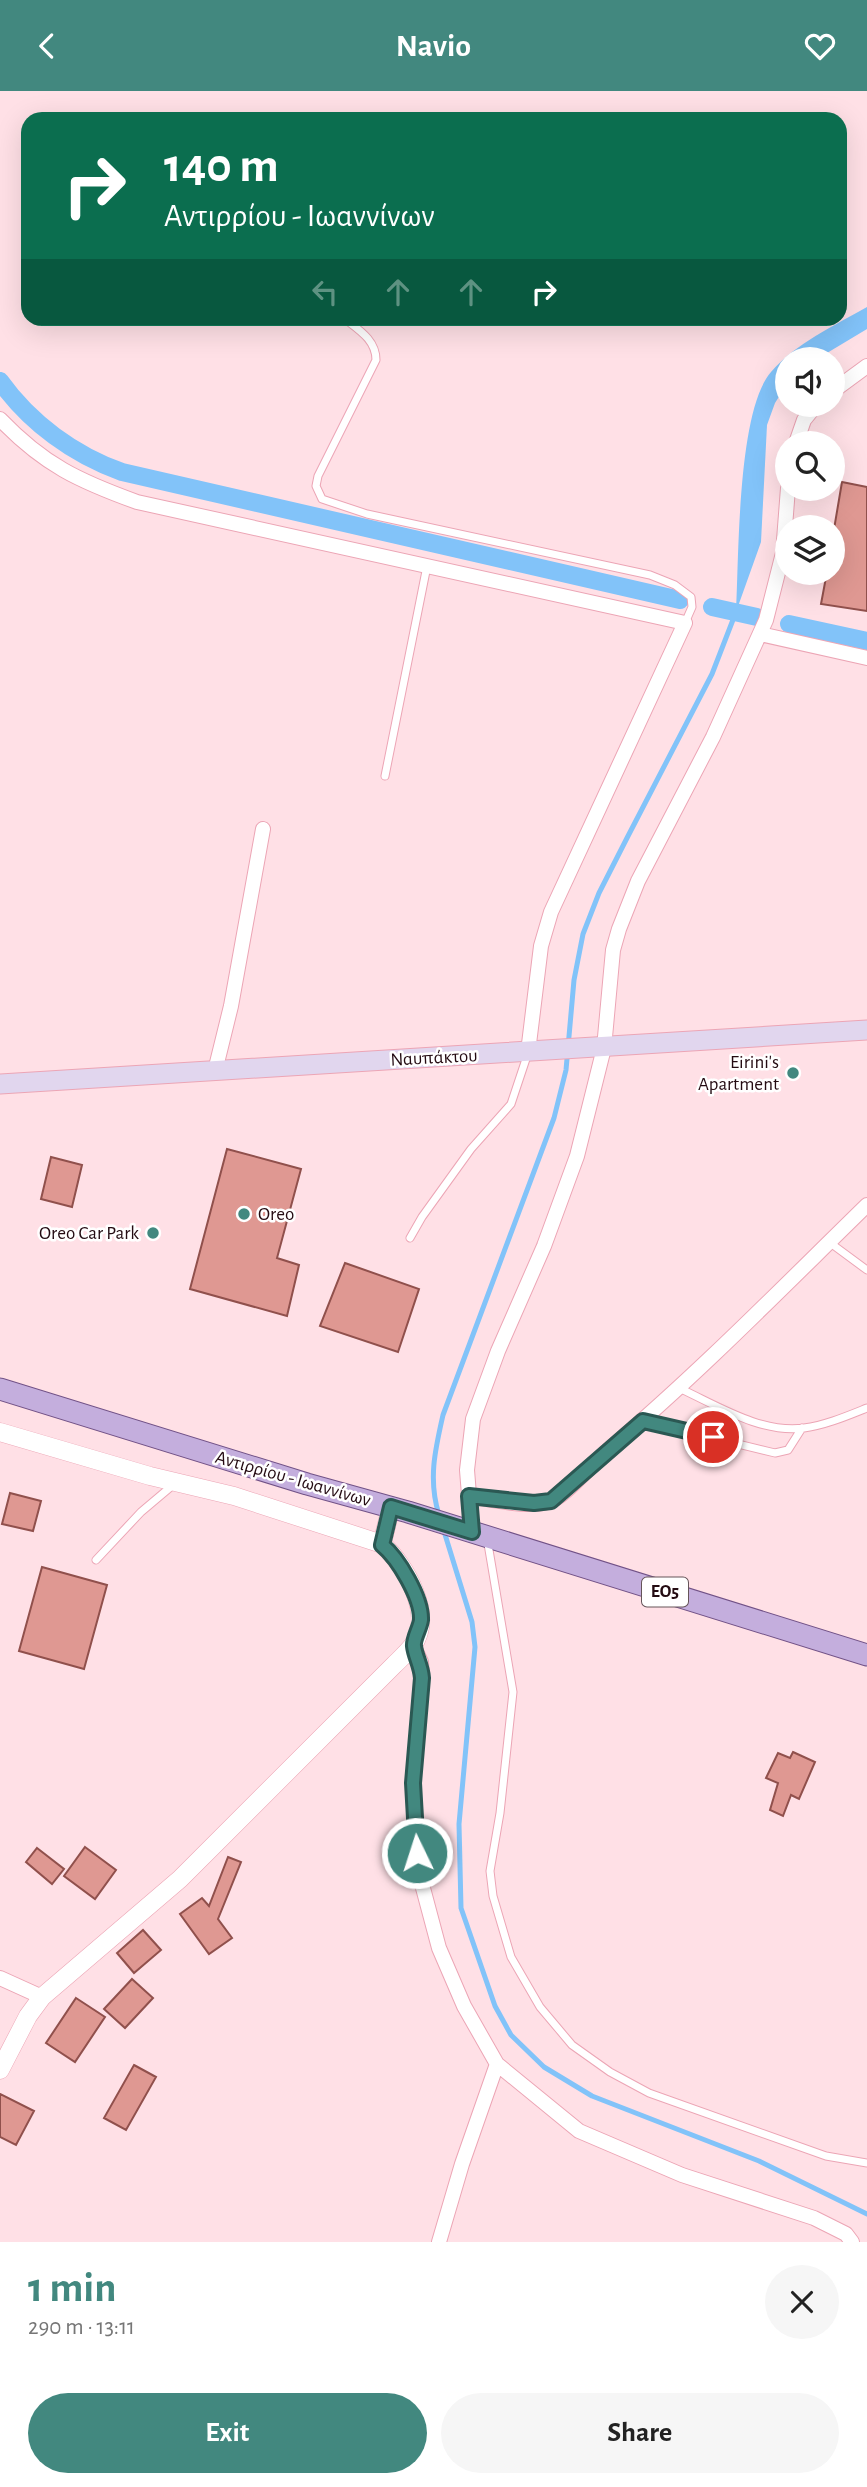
<!DOCTYPE html>
<meta charset="utf-8">
<style>
:root{--surface:#fff;--page:#f6f6f6;--text:#222;--muted:#767676;--accent:#42887f}
body{margin:0;font-family:"Alegreya Sans",sans-serif;background:var(--page);color:var(--text);height:100vh;display:flex;flex-direction:column;font-size:26px;white-space:nowrap}
*{box-sizing:border-box;margin:0}
p{font-size:23px;color:var(--muted)}
.icon{flex:none;width:38px;height:38px;fill:none;stroke:currentColor;stroke-width:2;stroke-linecap:round;stroke-linejoin:round}
.map{position:relative;height:2151px;overflow:hidden}
.side{display:flex;flex-direction:column;background:var(--surface);flex:1}
.side>*{flex:none}
.guide{position:absolute;left:21px;top:21px;width:826px;height:214px;border-radius:21px;box-shadow:0 7px 28px #0002;background:#0b6e4f;color:#fff;overflow:hidden}
.controls{position:absolute;left:775px;top:256px;display:grid;gap:14px}
.controls a{display:grid;place-items:center;width:70px;height:70px;border-radius:50%;background:var(--surface);box-shadow:0 7px 28px #0002;font-size:35px}
.pin{position:absolute;display:grid;place-items:center;width:60px;height:60px;color:#fff;margin:-30px;border:4px solid #fff;border-radius:50%;box-shadow:0 2px 7px #0007}
.me{position:absolute;width:77px;margin:-38px;rotate:356deg;stroke-linejoin:round;filter:drop-shadow(0 0 5px #0008)}
.turn{display:flex;align-items:center;gap:24px;height:147px;padding:0 28px;font-size:32px}
.turn .icon{width:91px;height:91px;stroke-width:2.5}
.turn b{display:block;font-size:49px;line-height:60px}
.lanes{display:flex;align-items:center;height:66px;padding:0 28px;background:#0003;justify-content:center;gap:35px;direction:ltr}
.lanes .off{opacity:.35}
.round{display:grid;place-items:center;flex:none;width:74px;height:74px;border-radius:37px;background:var(--page)}
.summary{display:flex;align-items:center;justify-content:space-between;height:119px;padding:0 28px}
h1{font-size:42px;font-weight:700;line-height:52px;color:var(--accent)}
.button{display:flex;gap:14px;margin-top:auto;padding:14px 28px}
.button a{flex:1;height:80px;border-radius:42px;background:var(--accent);color:#fff;font-size:28px;font-weight:700;line-height:80px;text-align:center}
.button a+a{background:var(--page);color:var(--text)}
header{display:flex;justify-content:space-between;align-items:center;height:91px;padding:0 28px;background:var(--accent);color:#fff;font-size:32px;font-weight:700}
.map>svg:first-child{display:block}
.water{fill:#82c3f9}
.lines{fill:none;stroke-linecap:round;stroke-linejoin:round}
.stream{stroke:#82c3f9;stroke-width:5}
.canal{stroke:#82c3f9;stroke-width:18}
.building{fill:#df9892;stroke:#90504c;stroke-width:2}
.service-casing{stroke:#eca5b5;stroke-width:9}
.minor-casing{stroke:#eca5b5;stroke-width:16}
.tertiary-casing{stroke:#eca5b5;stroke-width:19}
.secondary-casing{stroke:#eca5b5;stroke-width:21}
.primary-casing{stroke:#725287;stroke-width:23}
.service{stroke:#fff;stroke-width:7}
.minor{stroke:#fff;stroke-width:14}
.tertiary{stroke:#fff;stroke-width:18}
.secondary{stroke:#e1d6ee;stroke-width:19}
.primary{stroke:#c4aedd;stroke-width:21}
.route-casing{stroke:#2b5853;stroke-width:18}
.route{stroke:#42887f;stroke-width:12}
.poi-dot{fill:#42887f;stroke:#fff;stroke-width:2.5}
.labels{text-anchor:middle;dominant-baseline:central;stroke-width:5;stroke-linejoin:round;paint-order:stroke}
.shield{fill:#fff;stroke:#665459;stroke-width:2}
.shield-label{font-size:18px;font-weight:bold;fill:#240b12}
.street-label{font-size:19px;fill:#240b12;stroke:#fff}
.poi-label{font-size:19px;fill:#240b12;stroke:#fff;text-anchor:end}
</style>
<header><svg class="icon" aria-label="back" viewBox="0 0 24 24"><path d="M15 5l-7 7 7 7"/></svg>Navio<svg class="icon" aria-label="heart" viewBox="0 0 24 24"><path d="M12 20l-8-8c-3-5 5-10 8-4 3-6 11-1 8 4z"/></svg></header>
<div class="map">
<svg width="867" height="2151" viewBox="0 0 867 2151">
<rect width="100%" height="100%" fill="#ffe0e6"/>
<path class="water" d="M 867,216 L 867,238 L 817,268 L 788,268 L 787,293 L 775,312 L 767,334 L 761,451 L 736,521 C 739,466 737,320 771,281 C 796,252 834,235 867,216 Z"/>
<g class="lines">
<path class="stream" d="M 439,1424 C 428,1389 435,1359 443,1324 L 554,1027 L 566,979 L 574,889 L 583,843 L 599,802 L 627,747 L 712,583 L 736,521
M 443,1437 L 472,1531 L 475,1556 L 459,1733 L 461,1817 L 495,1915 L 511,1944 L 544,1976 L 592,2005 L 759,2070 L 867,2123"/>
<path class="canal" d="M 0,290 C 30,332 74,364 122,381 L 680,509
M 712,516 L 757,526
M 789,533 L 867,550"/>
</g>
<path class="building" d="M 842,391 L 867,396 L 867,520 L 821,513 L 827,481 L 833,481 L 833,444 Z
M 227,1058 L 301,1078 L 277,1167 L 299,1174 L 287,1225 L 190,1198 Z
M 51,1066 L 82,1074 L 72,1116 L 41,1108 Z
M 345,1172 L 419,1198 L 398,1261 L 320,1235 Z
M 10,1402 L 41,1410 L 33,1440 L 2,1433 Z
M 42,1476 L 107,1494 L 84,1578 L 19,1560 Z
M 793,1661 L 815,1671 L 799,1708 L 791,1704 L 783,1725 L 770,1719 L 778,1692 L 766,1687 L 778,1662 L 790,1667 Z
M 85,1756 L 116,1779 L 95,1808 L 64,1785 Z
M 37,1757 L 64,1778 L 52,1793 L 26,1771 Z
M 228,1766 L 241,1771 L 218,1828 L 232,1847 L 209,1863 L 180,1823 L 202,1807 L 209,1815 Z
M 143,1839 L 161,1859 L 134,1882 L 117,1862 Z
M 132,1888 L 153,1907 L 125,1937 L 104,1918 Z
M 76,1907 L 105,1926 L 75,1971 L 46,1952 Z
M 134,1974 L 156,1986 L 126,2039 L 104,2027 Z
M 0,2003 L 34,2020 L 16,2054 L 0,2046 Z"/>
<g class="lines">
<defs>
<path id="service" d="M 345,228 C 359,239 376,249 376,269 L 318,385 L 316,395 L 322,408 L 367,423 L 650,484 L 675,494 L 691,506 L 692,516 L 685,532
M 385,685 L 427,475
M 410,1147 L 422,1126 L 471,1058 L 511,1013 L 528,962
M 829,1151 L 867,1179
M 681,1298 C 718,1315 762,1343 804,1337 C 826,1334 847,1325 867,1317
M 644,1330 L 775,1362 L 788,1359 L 802,1337
M 487,1447 L 513,1601 L 500,1722 L 490,1780 L 493,1805 L 511,1866 L 540,1916 L 572,1954 L 610,1981 L 649,2002 L 826,2065 L 867,2072
M 96,1469 L 141,1421 L 173,1394"/>
<path id="minor" d="M 833,300 L 867,275
M 0,328 C 44,374 79,390 137,411 L 685,532 L 551,821 L 541,855 L 528,961
M 796,352 L 804,329 L 817,313
M 760,543 L 867,567
M 215,980 L 231,915 L 263,738
M 469,1405 C 490,1408 534,1419 553,1409 C 568,1402 593,1372 608,1359 C 699,1282 782,1197 867,1114
M 472,1441 L 467,1379 L 473,1328 L 498,1260 L 544,1155 L 577,1065 L 604,957 L 613,859 L 619,838 L 638,790 L 713,646 L 766,529 L 783,462 L 788,397
M 413,1554 L 421,1571 L 422,1587 L 413,1692 L 419,1782 L 439,1857 L 464,1915 L 497,1973 L 579,2040 L 682,2084 L 814,2127 L 846,2143 L 852,2151
M 0,1887 L 42,1906
M 439,2151 L 462,2073 L 497,1973"/>
<path id="tertiary" d="M 0,1341 L 150,1385 L 234,1405 L 382,1453 C 406,1474 434,1524 413,1554 C 408,1561 400,1568 394,1574 L 180,1788 L 42,1906 L 28,1925 L 0,1979
M 382,1453 L 391,1416"/>
<path id="secondary" d="M 0,993 L 867,939"/>
<path id="primary" d="M 0,1298 L 307,1393 L 408,1421 L 867,1564"/>
</defs>
<use href="#service" class="service-casing"/>
<use href="#minor" class="minor-casing"/>
<use href="#tertiary" class="tertiary-casing"/>
<use href="#secondary" class="secondary-casing"/>
<use href="#primary" class="primary-casing"/>
<use href="#service" class="service"/>
<use href="#minor" class="minor"/>
<use href="#tertiary" class="tertiary"/>
<use href="#secondary" class="secondary"/>
<use href="#primary" class="primary"/>
</g>
<g class="lines">
<defs>
<path id="route" d="M 417,1762 L 413,1692 L 422,1587 C 421,1574 415,1565 414,1555 C 413,1548 420,1537 421,1529 C 422,1507 398,1467 382,1454 L 391,1416 L 472,1441 L 469,1405 L 534,1412 L 551,1410 L 643,1330 L 713,1346"/>
</defs>
<use href="#route" class="route-casing"/>
<use href="#route" class="route"/>
</g>
<g class="poi-dot">
<circle cx="793" cy="982" r="7"/>
<circle cx="244" cy="1123" r="7"/>
<circle cx="153" cy="1142" r="7"/>
</g>
<g class="labels">
<rect class="shield" x="642" y="1486.5" width="46" height="29" rx="5"/>
<g class="shield-label">
<text x="665" y="1501">ΕΟ5</text>
</g>
<g class="street-label">
<text transform="translate(434 967) rotate(-3)">Ναυπάκτου</text>
<text transform="translate(293 1388) rotate(16)">Αντιρρίου - Ιωαννίνων</text>
</g>
<g class="poi-label">
<text x="779" y="971">Eirini's<tspan x="779" dy="22">Apartment</tspan></text>
<text x="258" y="1123" text-anchor="start">Oreo</text>
<text x="139" y="1142">Oreo Car Park</text>
</g>
</g>
</svg>
<div class="controls">
<a><svg class="icon" aria-label="sound" viewBox="0 0 24 24"><path d="M4 9h4l5-4v14l-5-4H4zM17 9q2 3 0 6"/></svg></a>
<a><svg class="icon" aria-label="search" viewBox="0 0 24 24"><circle cx="10" cy="10" r="6"/><path d="M15 15l6 6"/></svg></a>
<a><svg class="icon" aria-label="layers" viewBox="0 0 24 24"><path d="M12 4l9 5-9 5-9-5zM3 14l9 5 9-5"/></svg></a>
</div>
<div class="pin" style="left:713px;top:1346px;background:#d93025"><svg class="icon" aria-label="arrive" viewBox="0 0 24 24"><path d="M6 21V4h12l-3 4 3 4H6"/></svg></div>
<svg class="me" style="left:417px;top:1762px" viewBox="-20 -20 40 40"><circle r="17" fill="#42887f" stroke="#fff" stroke-width="3"/><path d="M0-11L8 9 0 5-8 9z" fill="#fff"/></svg>
<div class="guide">
<div class="turn"><svg class="icon" aria-label="right" viewBox="0 0 24 24"><path d="M7 20v-9h11M14 6l5 5-5 5"/></svg><div><b>140 m</b>Αντιρρίου - Ιωαννίνων</div></div>
<div class="lanes"><svg class="icon off" aria-label="left" viewBox="0 0 24 24"><path d="M17 20v-9H6M10 6l-5 5 5 5"/></svg><svg class="icon off" aria-label="ahead" viewBox="0 0 24 24"><path d="M12 20V5M6 11l6-6 6 6"/></svg><svg class="icon off" aria-label="ahead" viewBox="0 0 24 24"><path d="M12 20V5M6 11l6-6 6 6"/></svg><svg class="icon" aria-label="right" viewBox="0 0 24 24"><path d="M7 20v-9h11M14 6l5 5-5 5"/></svg></div>
</div>
</div>
<section class="side">
<div class="summary"><div><h1>1 min</h1><p>290 m · 13:11</p></div><a class="round"><svg class="icon" aria-label="close" viewBox="0 0 24 24"><path d="M6 6l12 12M18 6L6 18"/></svg></a></div>
<div class="button"><a>Exit</a><a>Share</a></div>
</section>
